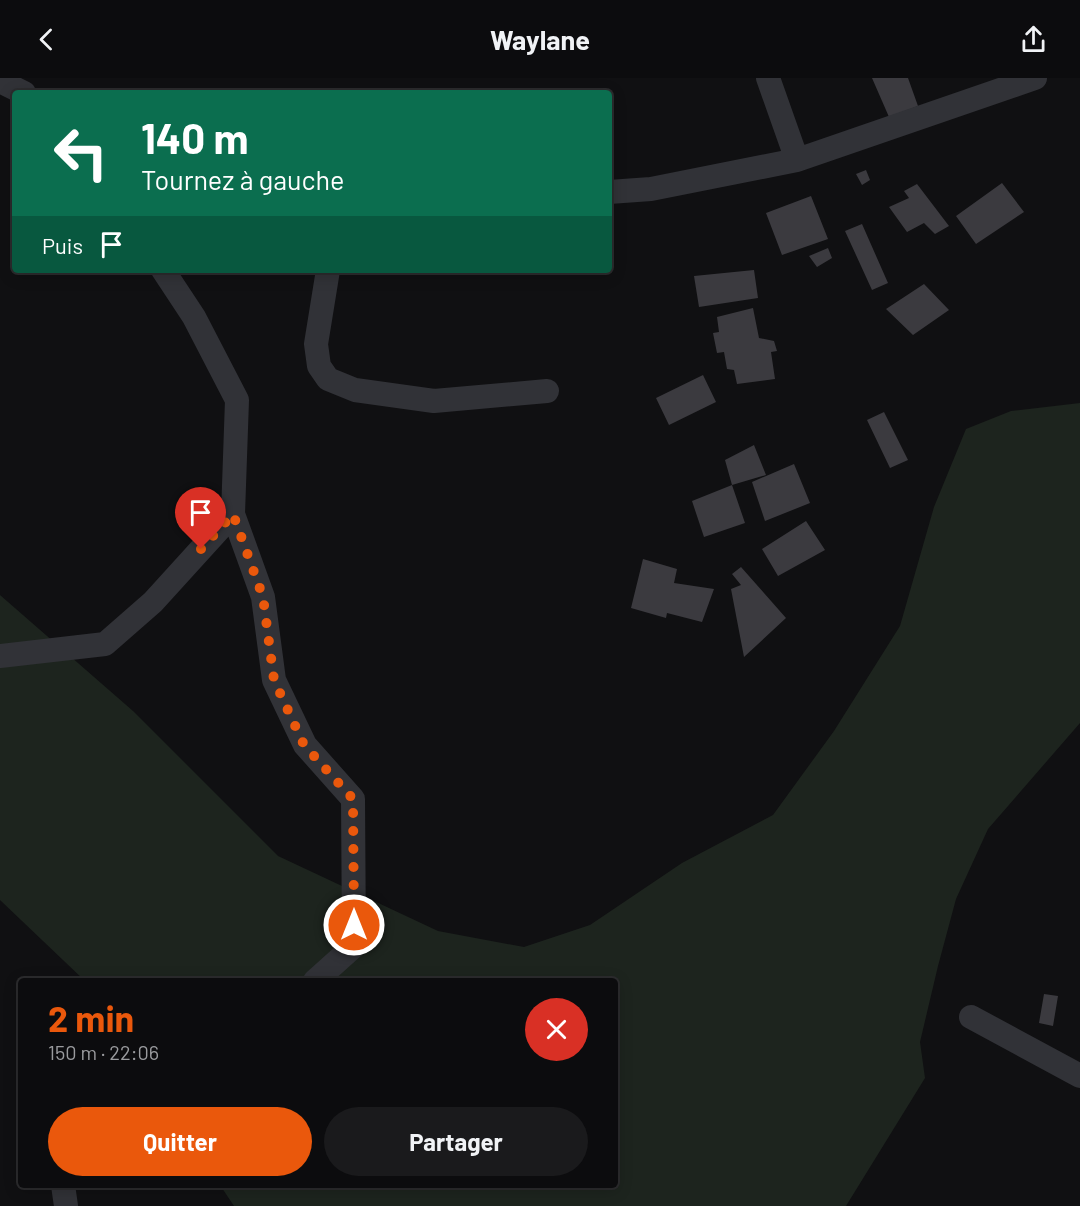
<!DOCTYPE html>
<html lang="fr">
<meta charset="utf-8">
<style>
:root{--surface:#0c0c0e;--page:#1a1a1c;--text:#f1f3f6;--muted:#9a9b9e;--line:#2c2c2e;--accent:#ea580c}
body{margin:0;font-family:Barlow,sans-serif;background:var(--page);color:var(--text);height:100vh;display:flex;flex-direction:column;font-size:22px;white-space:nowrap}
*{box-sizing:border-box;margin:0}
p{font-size:20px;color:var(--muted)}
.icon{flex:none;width:33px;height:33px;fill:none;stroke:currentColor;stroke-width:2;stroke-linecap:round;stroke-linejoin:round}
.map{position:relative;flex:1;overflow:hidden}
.sheet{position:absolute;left:18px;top:900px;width:600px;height:210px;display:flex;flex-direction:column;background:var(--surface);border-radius:6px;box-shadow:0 3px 15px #0003,0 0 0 2px var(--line)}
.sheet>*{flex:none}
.hud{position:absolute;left:12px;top:12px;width:600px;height:183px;border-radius:6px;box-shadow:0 3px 15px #0003,0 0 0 2px var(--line);background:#0b6e4f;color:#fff;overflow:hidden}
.pin{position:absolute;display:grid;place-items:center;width:51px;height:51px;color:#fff;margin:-62px -26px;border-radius:50% 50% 50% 0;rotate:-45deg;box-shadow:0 0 6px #0007}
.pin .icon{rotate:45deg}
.me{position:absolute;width:66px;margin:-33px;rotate:0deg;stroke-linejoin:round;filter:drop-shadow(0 0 4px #0008)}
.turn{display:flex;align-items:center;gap:21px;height:126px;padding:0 30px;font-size:27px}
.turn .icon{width:78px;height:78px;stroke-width:2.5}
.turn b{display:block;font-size:42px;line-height:51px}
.then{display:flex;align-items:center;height:57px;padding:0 30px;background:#0003;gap:12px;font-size:22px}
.round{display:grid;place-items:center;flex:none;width:63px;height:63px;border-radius:32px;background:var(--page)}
.headline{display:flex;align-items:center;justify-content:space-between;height:102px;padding:0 30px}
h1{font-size:36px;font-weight:700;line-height:45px;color:var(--accent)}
.action{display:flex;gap:12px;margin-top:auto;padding:12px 30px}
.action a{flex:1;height:69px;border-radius:36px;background:var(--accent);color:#fff;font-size:24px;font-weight:700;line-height:69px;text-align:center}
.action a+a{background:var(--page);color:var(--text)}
header{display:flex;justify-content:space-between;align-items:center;height:78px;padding:0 30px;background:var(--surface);font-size:27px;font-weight:700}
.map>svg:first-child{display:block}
.green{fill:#1d241e}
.building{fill:#3b3a3f}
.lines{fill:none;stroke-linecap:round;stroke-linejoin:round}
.minor{stroke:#313237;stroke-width:24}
.route{stroke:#ea580c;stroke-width:10;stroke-dasharray:0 18}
</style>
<header><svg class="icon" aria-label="back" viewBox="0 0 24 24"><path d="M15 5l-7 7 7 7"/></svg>Waylane<svg class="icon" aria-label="share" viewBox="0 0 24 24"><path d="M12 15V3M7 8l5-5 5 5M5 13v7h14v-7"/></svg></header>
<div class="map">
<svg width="1080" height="1128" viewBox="0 0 1080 1128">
<rect width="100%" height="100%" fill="#101012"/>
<path class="green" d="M 1080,325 L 1080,645 L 988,751 L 956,821 L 938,888 L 920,964 L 925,1000 L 846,1128 L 234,1128 L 220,1107 L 615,1107 L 615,903 L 85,903 L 0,822 L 0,517 L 133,633 L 278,778 L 438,853 L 524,869 L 590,847 L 682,785 L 773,737 L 834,653 L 900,548 L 934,429 L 966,351 L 1011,333 Z"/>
<path class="building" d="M 872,0 L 908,0 L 918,28 L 889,39 Z
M 866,92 L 870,102 L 862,107 L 856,96 Z
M 1002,105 L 1024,134 L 976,166 L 956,138 Z
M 917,106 L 949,148 L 935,156 L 924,145 L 907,154 L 889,129 L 909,120 L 904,113 Z
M 811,118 L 828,161 L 782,177 L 766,135 Z
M 862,146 L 888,205 L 872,212 L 845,153 Z
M 828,170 L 832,180 L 817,189 L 809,178 Z
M 754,192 L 758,220 L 699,229 L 694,198 Z
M 924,206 L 949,232 L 913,257 L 886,231 Z
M 753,230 L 759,260 L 774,263 L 777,273 L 771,274 L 775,301 L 737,306 L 734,292 L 727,291 L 724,274 L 717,275 L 713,255 L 719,254 L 717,239 Z
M 703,297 L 716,324 L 669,347 L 656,320 Z
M 884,334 L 908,382 L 890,390 L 867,342 Z
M 754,367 L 766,397 L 732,407 L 725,382 Z
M 794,386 L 810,425 L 765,443 L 752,404 Z
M 732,407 L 745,445 L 704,459 L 692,423 Z
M 806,443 L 825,472 L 778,498 L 762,471 Z
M 643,481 L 677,491 L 674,505 L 714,511 L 702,544 L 667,535 L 666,540 L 631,530 Z
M 741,489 L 786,540 L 744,579 L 731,511 L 741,507 L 732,496 Z
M 1044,916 L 1058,918 L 1053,948 L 1039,945 Z"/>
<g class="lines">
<path class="minor" d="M 768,0 L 797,82
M 0,3 L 24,15
M 609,114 L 651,111 L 797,82 L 1035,0
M 163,192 L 194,239 L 237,322 L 233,436 L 263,519 L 274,602 L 305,667 L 353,721 L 354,868 L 315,903
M 328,192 L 316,266 L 319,288 L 328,301 L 355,312 L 434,323 L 547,313
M 0,578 L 105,566 L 153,524 L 233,436
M 971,939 L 1080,998
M 63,1107 L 66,1128"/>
</g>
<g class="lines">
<path class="route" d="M 201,471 L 233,436 L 263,519 L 274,602 L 304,667 L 353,721 L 354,847"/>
</g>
</svg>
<div class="pin" style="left:201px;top:471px;background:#d93025"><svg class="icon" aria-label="arrive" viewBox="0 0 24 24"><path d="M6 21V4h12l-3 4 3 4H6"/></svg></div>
<svg class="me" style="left:354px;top:847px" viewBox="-20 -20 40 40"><circle r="17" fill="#ea580c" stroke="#fff" stroke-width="3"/><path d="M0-11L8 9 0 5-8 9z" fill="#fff"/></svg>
<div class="hud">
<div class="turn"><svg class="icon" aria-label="left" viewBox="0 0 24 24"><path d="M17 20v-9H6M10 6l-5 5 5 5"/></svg><div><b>140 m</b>Tournez à gauche</div></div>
<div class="then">Puis<svg class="icon" aria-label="arrive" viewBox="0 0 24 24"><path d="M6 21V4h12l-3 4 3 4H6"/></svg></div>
</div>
<section class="sheet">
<div class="headline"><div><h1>2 min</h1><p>150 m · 22:06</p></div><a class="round" style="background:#d93025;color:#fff"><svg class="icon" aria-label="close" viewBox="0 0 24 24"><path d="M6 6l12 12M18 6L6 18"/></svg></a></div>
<div class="action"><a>Quitter</a><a>Partager</a></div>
</section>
</div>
